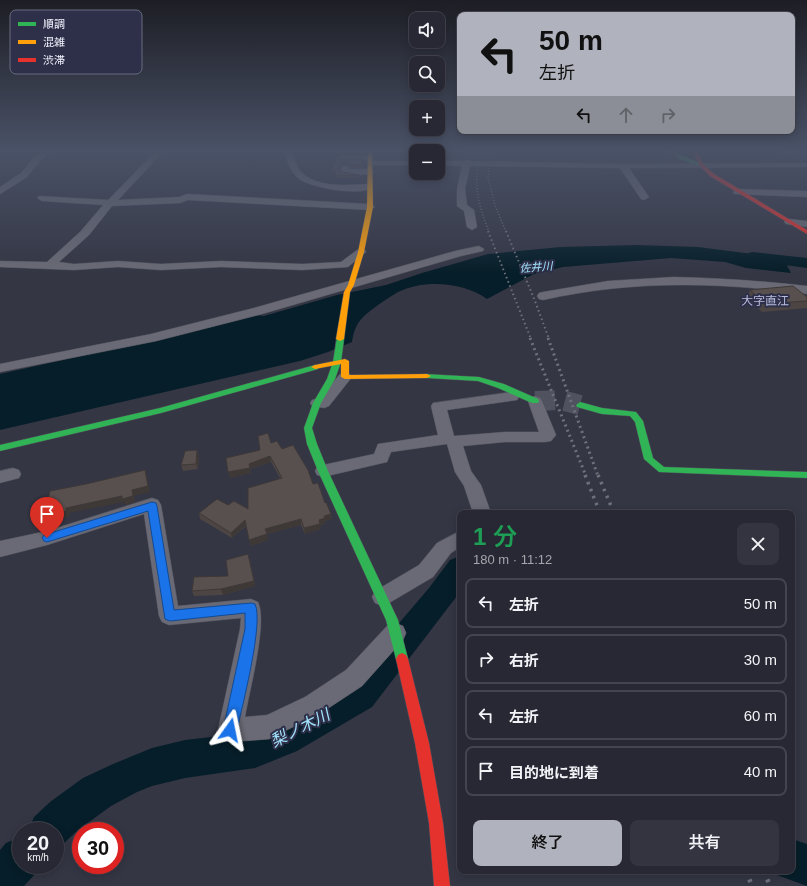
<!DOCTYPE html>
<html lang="ja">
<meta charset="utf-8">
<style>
:root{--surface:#272833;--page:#33343f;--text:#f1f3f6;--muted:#a4a6ac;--line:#43444e;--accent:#b0b2bd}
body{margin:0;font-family:Helvetica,"Noto Sans JP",sans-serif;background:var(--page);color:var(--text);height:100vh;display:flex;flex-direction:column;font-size:15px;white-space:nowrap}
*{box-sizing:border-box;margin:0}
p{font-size:13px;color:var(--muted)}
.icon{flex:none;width:22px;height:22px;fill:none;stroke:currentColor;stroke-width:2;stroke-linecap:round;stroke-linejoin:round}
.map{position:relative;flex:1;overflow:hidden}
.side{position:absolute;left:457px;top:510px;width:338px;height:364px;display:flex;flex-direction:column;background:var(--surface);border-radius:8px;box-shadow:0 2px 10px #0003,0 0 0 1px var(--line)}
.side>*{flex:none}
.top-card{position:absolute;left:457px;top:12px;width:338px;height:122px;border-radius:8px;box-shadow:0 2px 10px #0003,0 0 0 1px var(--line);background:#b0b2bd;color:#111;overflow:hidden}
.fabs{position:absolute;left:409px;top:12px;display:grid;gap:8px}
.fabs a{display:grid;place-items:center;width:36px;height:36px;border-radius:8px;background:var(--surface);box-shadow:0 2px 10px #0003,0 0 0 1px var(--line);font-size:20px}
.speed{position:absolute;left:12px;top:822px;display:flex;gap:8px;font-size:20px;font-weight:700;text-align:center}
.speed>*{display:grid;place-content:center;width:52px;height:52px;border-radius:50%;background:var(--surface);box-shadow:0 2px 10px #0003,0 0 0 1px var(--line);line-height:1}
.speed small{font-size:10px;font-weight:400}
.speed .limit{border:6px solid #d22;background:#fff;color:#111}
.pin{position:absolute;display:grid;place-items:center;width:34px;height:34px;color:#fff;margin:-41px -17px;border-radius:50% 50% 50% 0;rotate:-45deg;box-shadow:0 0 4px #0007}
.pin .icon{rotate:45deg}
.me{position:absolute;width:44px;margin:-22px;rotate:12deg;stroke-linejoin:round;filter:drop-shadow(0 0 3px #0008)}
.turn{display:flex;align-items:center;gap:14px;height:84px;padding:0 16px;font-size:18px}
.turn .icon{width:52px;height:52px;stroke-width:2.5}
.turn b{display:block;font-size:28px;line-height:34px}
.lanes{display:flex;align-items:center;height:38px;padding:0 16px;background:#0003;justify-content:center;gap:20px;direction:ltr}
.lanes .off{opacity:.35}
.round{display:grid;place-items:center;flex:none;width:42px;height:42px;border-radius:8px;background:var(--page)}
.head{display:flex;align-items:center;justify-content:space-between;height:68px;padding:0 16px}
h1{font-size:24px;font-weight:600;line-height:30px;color:#1e9e55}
.action{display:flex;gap:8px;margin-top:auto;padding:8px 16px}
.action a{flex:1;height:46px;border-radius:8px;background:var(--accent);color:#111;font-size:16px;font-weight:600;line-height:46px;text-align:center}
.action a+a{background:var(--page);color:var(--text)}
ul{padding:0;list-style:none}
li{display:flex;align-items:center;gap:12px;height:50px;margin:0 8px 6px;padding:0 8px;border:2px solid var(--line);border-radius:8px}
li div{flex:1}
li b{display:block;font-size:15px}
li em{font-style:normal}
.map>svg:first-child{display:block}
.water{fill:#061e29}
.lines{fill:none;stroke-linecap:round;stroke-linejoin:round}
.river{fill:#061e29;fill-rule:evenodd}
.secondary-tunnel{stroke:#505260;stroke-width:20;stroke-dasharray:20 10;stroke-linecap:butt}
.street-casing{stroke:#50525c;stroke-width:1}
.fast-casing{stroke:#50525c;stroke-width:1}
.slow-casing{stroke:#50525c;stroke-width:1}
.jam-casing{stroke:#50525c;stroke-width:1}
.street{fill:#696a75;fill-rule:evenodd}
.fast{fill:#30b455;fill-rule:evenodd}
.slow{fill:#ff9f0a;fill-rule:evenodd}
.jam{fill:#e5322d;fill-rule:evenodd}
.rail-far4{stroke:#6f707a;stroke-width:1.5;stroke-dasharray:1 2;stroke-linecap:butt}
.rail-far3{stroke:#6f707a;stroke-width:2;stroke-dasharray:1.5 3;stroke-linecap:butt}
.rail-far2{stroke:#6f707a;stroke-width:3;stroke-dasharray:2 3.5;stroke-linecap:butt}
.rail-far1{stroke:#6f707a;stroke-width:3.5;stroke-dasharray:2.5 5;stroke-linecap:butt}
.rail{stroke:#6f707a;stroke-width:4.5;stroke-dasharray:3 6;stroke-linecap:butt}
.wall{fill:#4c4544}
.shaded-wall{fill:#3e3837}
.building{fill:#58504f;stroke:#3e3837}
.route{fill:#1a73e8;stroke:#114b97}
.labels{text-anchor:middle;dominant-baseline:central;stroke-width:4;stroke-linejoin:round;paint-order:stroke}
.far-water-label{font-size:11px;font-style:italic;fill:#a3e4fd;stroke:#2e304a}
.far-quarter-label{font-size:12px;fill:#babddd;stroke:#2e304a}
.near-water-label{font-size:16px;font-style:italic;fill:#a3e4fd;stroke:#2e304a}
.key{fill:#2e304a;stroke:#696b80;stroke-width:1}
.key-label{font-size:11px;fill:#f2f4fe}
</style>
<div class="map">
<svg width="807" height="886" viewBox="0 0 807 886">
<rect width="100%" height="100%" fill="#343644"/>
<path class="water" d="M 637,245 L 698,247 L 783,258 L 791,273 L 746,268 L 725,262 L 671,258 L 563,267 L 534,274 L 487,299 C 464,282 424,279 398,292 C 391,296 384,301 378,305 C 362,317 355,322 352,342 L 328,352 L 300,361 L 0,430 L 0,374 L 203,329 L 256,315 L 264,316 L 337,295 L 386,285 L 422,273 L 488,254 L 561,247 Z"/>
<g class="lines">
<path class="river" d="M 752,252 L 807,258 L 807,268 L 746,260 L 744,257 L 746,254 Z
M 460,556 L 460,592 L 372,707 L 297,751 L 255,768 L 185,778 L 152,786 L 137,792 L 111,806 L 78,830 L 62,845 L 55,848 L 55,831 L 28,831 L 34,817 L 50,802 L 83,778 L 113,764 L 152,748 L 185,740 L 255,732 L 272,725 L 348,683 L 429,588 L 450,560 Z
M 21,837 L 21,865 L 39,865 L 36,873 L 24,886 L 0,886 L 0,850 L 6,843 Z
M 792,839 L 807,844 L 807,886 L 777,875 L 776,871 L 792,871 Z"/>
<path class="secondary-tunnel" d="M 535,401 L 561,400 L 580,405"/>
<defs>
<path id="street" d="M 44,150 L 52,150 L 40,161 L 27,177 L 0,194 L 0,187 L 21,173 L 34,157 Z
M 157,150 L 165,150 L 118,200 L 179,197 L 187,194 L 370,204 L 375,207 L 370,210 L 188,200 L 180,203 L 112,206 L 89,235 L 59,262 L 74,264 L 118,261 L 161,264 L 221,261 L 302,264 L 341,262 L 357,250 L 365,250 L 366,252 L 348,267 L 302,270 L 221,267 L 161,270 L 118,267 L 74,270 L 0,267 L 0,261 L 47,262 L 81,231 L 103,205 L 42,201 L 37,198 L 39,196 L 108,200 Z
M 284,150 L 292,150 C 294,155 295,162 298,168 C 313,189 346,185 369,184 L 373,187 C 364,197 309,188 298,178 C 289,170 287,160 284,150 Z
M 776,150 L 801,150 L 802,151 C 797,155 781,154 776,150 Z
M 340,156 L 371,156 L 375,158 L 371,160 L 340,160 Z
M 467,160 L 470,161 L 623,164 L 807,163 L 807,167 L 629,168 L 649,197 L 644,200 L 641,199 L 620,168 L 470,166 L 465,189 L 467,205 L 474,210 L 477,227 L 472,230 L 467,227 L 464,211 L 457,206 L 457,189 L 462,166 L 438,165 L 438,161 L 464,161 Z
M 368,161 L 416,161 L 416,165 L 368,165 Z
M 342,166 L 348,166 L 349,169 L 370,169 L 374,172 C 370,176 344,176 340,172 Z
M 737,189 L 807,191 L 807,197 L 734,194 L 733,192 Z
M 789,219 L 807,221 L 807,227 L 786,224 L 784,222 L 786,220 Z
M 479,246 L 484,249 L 483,251 L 461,256 L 262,314 L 156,341 L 0,372 L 0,364 L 151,334 L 254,308 L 455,251 Z
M 674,277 C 719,278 763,281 807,286 L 807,294 C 717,282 632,280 543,300 L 539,299 L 537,296 L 539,293 L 543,292 L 608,281 Z
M 345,373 L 350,374 L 352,377 L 329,406 L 324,408 L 312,406 L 310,403 L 312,400 L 320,398 L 340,374 Z
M 512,392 L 517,394 L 519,397 L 517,400 L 447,410 L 454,436 L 505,432 L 539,432 L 528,401 L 530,398 L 535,396 L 540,398 L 542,401 L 556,435 L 551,441 L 545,442 L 505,442 L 463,446 L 471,471 L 481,485 L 491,513 L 473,513 L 464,486 L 455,472 L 447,444 L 391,452 L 387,462 L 323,477 L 317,475 L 315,471 L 317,467 L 323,465 L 374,454 L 378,444 L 438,435 L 431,406 L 433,403 Z
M 13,468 L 19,470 L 21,474 L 19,478 L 0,483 L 0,471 Z
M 152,498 L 158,500 L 161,505 L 178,606 L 251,599 L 258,602 C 268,622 249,692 245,717 L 267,715 L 305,697 L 346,670 L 387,626 L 395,623 L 403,626 L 406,633 L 403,640 L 362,686 L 321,713 L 269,739 L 230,742 L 221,739 L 218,730 L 240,629 L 241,618 L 169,625 L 162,622 L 159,616 L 144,514 L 47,545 L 0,557 L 0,541 L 47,531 Z
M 460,531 L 460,547 L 451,553 L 433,577 L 389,603 L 382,606 L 375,603 L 372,597 L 375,591 L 419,565 L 437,543 Z"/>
<path id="fast" d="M 666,150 C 670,150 698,162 703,165 L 701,166 L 682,160 Z
M 337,337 L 343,337 L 344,339 L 341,362 L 335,379 L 321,403 L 312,428 L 317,444 L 328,471 L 398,620 L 408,659 L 406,663 L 402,665 L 398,663 L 396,659 L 386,620 L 318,471 L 307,444 L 304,428 L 313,403 L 327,379 L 333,362 Z
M 315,365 L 318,365 L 319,367 L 318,369 L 161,413 L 0,451 L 0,445 L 160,408 Z
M 424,374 L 479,377 L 504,384 L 538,399 L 539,401 L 538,403 L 532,403 L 498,388 L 478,381 L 427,378 L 423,376 Z
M 580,402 L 602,408 L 636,412 L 643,421 L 653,458 L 664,467 L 807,472 L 807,478 L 659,472 L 644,459 L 635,422 L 630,416 L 602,414 L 577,407 L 576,405 Z"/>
<path id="slow" d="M 368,150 L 372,150 L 373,207 L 364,252 L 354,285 L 350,292 L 344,339 L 340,341 L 336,339 L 344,292 L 348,285 L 358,252 L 367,207 Z
M 345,359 L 349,361 L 349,375 L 427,374 L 431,376 L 427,378 L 345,379 L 341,377 L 341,364 L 315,369 L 311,367 L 315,365 Z"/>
<path id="jam" d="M 693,150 L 697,150 L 703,164 L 714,174 L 807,230 L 807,234 L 710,176 L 699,165 Z
M 402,653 L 406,655 L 408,659 L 429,743 L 443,823 L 450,886 L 434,886 L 429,823 L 415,743 L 396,659 L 398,655 Z"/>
</defs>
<use href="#street" class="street-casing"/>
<use href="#fast" class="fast-casing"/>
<use href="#slow" class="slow-casing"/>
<use href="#jam" class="jam-casing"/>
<use href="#street" class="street"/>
<use href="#fast" class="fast"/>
<use href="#slow" class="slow"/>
<use href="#jam" class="jam"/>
<path class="rail-far4" d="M 483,150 C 471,178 478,205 489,232
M 491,150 L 488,177 L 495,205 L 506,232"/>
<path class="rail-far3" d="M 488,231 L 531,339
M 506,231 L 535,301 L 549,339"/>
<path class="rail-far2" d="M 530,338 L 586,476
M 548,338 L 598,476"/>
<path class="rail-far1" d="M 585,475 L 600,513
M 598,475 L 614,513"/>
<path class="rail" d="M 746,871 L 752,886
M 764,871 L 770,886"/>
</g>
<path class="wall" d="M 363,150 L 363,154 L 340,155 L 339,152 Z
M 340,159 L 363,159 L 363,168 L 350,168 L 349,165 L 342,164 L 339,170 L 342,172 L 359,175 L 359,178 L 336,178 L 336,173 L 333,173 L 332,170 Z
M 750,290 L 807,297 L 807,308 L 762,312 L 747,297 Z
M 271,443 L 282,449 L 313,484 L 325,503 L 331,514 L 332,519 L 325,521 L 325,524 L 320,525 L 321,529 L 305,534 L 301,525 L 267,534 L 268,540 L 251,546 L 246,526 L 232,538 L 200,519 L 199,513 L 228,505 L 248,509 L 280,478 L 271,462 L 250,469 L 251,473 L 230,478 L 228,472 L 260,450 Z
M 197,450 L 199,456 L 198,469 L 183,471 L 181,465 Z
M 250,560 L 255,586 L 223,595 L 194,596 L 192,591 L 228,576 Z"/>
<path class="shaded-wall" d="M 342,162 L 342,164 L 339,172 L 338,169 Z
M 197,450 L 199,456 L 198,469 L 196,464 Z
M 270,456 L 271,462 L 250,469 L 251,473 L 230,478 L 228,472 Z
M 145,470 L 147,476 L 150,492 L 134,496 L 135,502 L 125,505 L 124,502 L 69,513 L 69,517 L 48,520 L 44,515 L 66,508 L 122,496 L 132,490 Z
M 331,514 L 332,519 L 325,521 L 325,524 L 320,525 L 321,529 L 305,534 L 304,528 L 319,520 L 324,516 Z
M 301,519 L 301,525 L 267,534 L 265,529 Z
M 245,520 L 246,525 L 232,538 L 231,533 Z
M 267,534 L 268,540 L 251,546 L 249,540 Z
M 248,554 L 255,586 L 223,595 L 221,589 Z"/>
<path class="building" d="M 340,150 L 363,150 L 363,151 L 339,152 Z
M 338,155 L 340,159 L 363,159 L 362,165 L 350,165 L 349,162 L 342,162 L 338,169 L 342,172 L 359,175 L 335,176 L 336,170 L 332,170 Z
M 793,286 L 807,297 L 807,301 L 766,304 L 750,290 Z
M 268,433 L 271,443 L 277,441 L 282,449 L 293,445 L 308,470 L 313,484 L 318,483 L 325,503 L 326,502 L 331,514 L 324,516 L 325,518 L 319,520 L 320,524 L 304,528 L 301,519 L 265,529 L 267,534 L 249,540 L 245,520 L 231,533 L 199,513 L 217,499 L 228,505 L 234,501 L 248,509 L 248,488 L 282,478 L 270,456 L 249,464 L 250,468 L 228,472 L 226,458 L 260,450 L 258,436 Z
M 197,450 L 196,464 L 181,465 L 185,451 Z
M 145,470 L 148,486 L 132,490 L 133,496 L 122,499 L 122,496 L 66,508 L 66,511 L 44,515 L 50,491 L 86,484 Z
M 248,554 L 254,581 L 221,589 L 192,591 L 194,577 L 228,576 L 226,560 Z"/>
<linearGradient id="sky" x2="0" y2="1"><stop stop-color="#1d1e25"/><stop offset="0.55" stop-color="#4a5267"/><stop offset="1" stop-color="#4a5267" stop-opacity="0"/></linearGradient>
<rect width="807" height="274" fill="url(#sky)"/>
<path class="route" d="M 152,502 L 156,503 L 157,506 L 174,610 L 251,603 L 255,604 C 264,622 242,707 237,730 L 235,735 L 230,737 L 225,735 L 223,730 L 245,629 L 245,613 L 170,621 L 165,619 L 148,511 L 47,542 L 44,541 L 42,538 L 44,535 Z"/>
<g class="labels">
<g class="far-water-label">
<text transform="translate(536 267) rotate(-4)">佐井川</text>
</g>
<g class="far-quarter-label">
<text x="765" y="301">大字直江</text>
</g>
<g class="near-water-label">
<text transform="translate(300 728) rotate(-27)">梨ノ木川</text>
</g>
</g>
<rect x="10" y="10" width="132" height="64" rx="6" class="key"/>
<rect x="18" y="22" width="18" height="4" fill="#30b455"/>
<rect x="18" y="40" width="18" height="4" fill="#ff9f0a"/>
<rect x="18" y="58" width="18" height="4" fill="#e5322d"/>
<g class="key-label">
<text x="43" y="28">順調</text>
<text x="43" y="46">混雑</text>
<text x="43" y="64">渋滞</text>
</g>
</svg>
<div class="fabs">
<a><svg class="icon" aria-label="sound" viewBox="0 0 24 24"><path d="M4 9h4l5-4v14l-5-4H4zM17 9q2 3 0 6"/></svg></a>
<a><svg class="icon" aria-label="search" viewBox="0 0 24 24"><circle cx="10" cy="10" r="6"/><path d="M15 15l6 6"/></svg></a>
<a>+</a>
<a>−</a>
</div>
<div class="speed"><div>20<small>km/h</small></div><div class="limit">30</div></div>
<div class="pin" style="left:47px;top:538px;background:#d93025"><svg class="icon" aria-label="arrive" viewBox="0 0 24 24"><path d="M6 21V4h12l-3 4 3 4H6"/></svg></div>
<svg class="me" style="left:230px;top:730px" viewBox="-20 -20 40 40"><path d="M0-17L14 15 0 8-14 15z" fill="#1a73e8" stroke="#fff" stroke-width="4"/></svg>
<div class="top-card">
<div class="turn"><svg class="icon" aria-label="left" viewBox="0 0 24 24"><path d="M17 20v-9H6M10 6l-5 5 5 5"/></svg><div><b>50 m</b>左折</div></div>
<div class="lanes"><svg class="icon" aria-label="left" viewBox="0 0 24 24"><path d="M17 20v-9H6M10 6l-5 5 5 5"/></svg><svg class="icon off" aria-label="ahead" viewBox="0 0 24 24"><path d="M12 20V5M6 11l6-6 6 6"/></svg><svg class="icon off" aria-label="right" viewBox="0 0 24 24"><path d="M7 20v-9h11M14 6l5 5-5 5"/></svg></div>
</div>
<section class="side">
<div class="head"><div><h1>1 分</h1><p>180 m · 11:12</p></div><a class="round"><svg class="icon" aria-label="close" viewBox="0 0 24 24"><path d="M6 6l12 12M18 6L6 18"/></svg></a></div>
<ul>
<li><svg class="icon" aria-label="left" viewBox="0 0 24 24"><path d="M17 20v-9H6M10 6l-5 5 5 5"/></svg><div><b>左折</b></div><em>50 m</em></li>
<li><svg class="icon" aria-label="right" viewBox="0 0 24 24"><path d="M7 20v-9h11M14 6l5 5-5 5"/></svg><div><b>右折</b></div><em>30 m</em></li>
<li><svg class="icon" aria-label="left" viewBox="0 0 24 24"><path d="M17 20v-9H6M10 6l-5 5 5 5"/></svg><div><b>左折</b></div><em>60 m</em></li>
<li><svg class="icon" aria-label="arrive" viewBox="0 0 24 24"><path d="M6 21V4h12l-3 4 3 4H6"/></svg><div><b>目的地に到着</b></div><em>40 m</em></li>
</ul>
<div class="action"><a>終了</a><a>共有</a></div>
</section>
</div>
